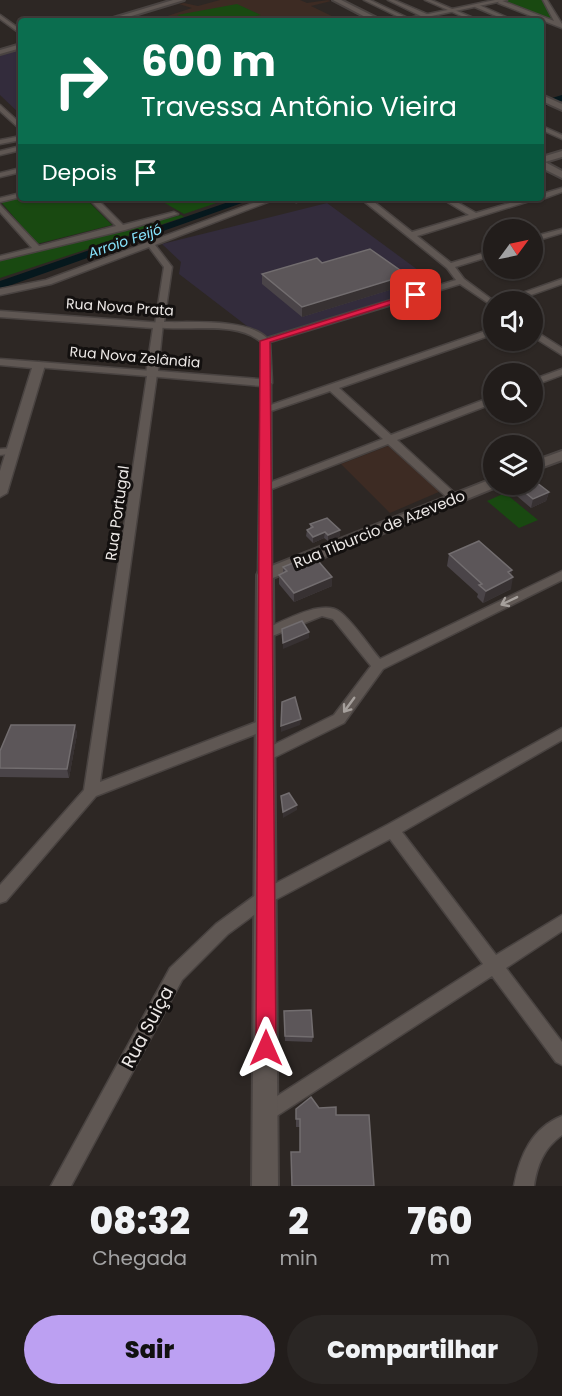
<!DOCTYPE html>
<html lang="pt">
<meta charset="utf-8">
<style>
:root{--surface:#221d1b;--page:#2a2624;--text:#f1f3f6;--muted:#a2a2a3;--line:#3f3b3a;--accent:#bca0f2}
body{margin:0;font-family:Poppins,sans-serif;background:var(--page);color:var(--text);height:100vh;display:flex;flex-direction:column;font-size:22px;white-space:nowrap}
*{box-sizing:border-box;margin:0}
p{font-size:20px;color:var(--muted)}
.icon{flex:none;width:33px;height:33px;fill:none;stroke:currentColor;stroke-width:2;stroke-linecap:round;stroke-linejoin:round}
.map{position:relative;height:1186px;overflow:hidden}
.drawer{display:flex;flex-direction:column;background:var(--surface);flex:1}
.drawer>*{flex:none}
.hud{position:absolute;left:18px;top:18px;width:526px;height:183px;border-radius:6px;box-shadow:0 2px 4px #0004,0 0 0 2px var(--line);background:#0b6e4f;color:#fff;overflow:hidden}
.needle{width:39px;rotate:57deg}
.fabs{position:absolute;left:483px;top:219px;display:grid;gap:12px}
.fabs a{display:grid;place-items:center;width:60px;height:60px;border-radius:50%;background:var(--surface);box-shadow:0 2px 4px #0004,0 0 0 2px var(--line);font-size:30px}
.pin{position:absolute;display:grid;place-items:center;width:51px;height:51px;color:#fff;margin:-26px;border-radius:12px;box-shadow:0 3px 9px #0006}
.me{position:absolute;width:66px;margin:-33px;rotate:0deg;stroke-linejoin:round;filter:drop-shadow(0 0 4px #0008)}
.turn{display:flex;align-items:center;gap:21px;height:126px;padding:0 24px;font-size:27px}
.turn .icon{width:78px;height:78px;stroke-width:2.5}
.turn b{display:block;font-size:42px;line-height:51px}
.then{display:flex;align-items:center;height:57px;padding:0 24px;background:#0003;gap:12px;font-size:22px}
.eta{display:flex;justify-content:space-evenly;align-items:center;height:102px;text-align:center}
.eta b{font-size:36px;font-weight:800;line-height:42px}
.cta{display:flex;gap:12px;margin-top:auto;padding:12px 24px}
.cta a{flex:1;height:69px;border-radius:36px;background:var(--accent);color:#111;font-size:24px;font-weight:800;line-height:69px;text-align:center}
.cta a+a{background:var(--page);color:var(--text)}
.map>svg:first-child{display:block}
.industrial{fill:#332c3c}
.education{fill:#3d2b23}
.green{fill:#194911}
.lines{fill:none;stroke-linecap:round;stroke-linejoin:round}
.river{fill:#06181d;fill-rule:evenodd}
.minor-casing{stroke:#494341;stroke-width:3}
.tertiary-casing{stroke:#494341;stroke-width:3}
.secondary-casing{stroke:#494341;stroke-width:4}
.minor{fill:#5f5753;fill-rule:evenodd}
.tertiary{fill:#5f5753;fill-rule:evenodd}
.secondary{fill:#5f5753;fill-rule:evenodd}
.wall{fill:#4a4448}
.shaded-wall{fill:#373132}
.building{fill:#5c5659;stroke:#726d6f;stroke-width:1.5}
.oneway{stroke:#a6a09c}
.route{fill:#e11d48;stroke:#92132f;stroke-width:1.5}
.labels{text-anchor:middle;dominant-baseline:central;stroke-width:6;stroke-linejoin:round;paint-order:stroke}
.far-water-label{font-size:14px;font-style:italic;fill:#86e3fc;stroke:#13100f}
.far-street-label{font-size:14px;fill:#ece8e6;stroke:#13100f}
.street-label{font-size:15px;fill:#ece8e6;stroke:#13100f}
.near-street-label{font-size:18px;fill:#ece8e6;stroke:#13100f}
</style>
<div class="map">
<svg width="562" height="1186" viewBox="0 0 562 1186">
<rect width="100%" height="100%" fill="#2d2724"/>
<path class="industrial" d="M 21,47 L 21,115 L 0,95 L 0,53 Z
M 327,203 L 437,284 L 264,339 L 179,274 L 181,262 L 162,244 Z"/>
<path class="education" d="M 220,0 L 300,0 L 307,3 L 328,0 L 331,1 L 311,6 L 342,21 L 152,21 L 192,8 L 179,4 L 184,3 L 198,6 Z
M 388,446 L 441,491 L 390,513 L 341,464 Z"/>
<path class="green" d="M 508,0 L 542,0 L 554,22 L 503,2 Z
M 237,4 L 261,15 C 235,20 202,28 177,15 Z
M 21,197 L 85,198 L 112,225 L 37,244 L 1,202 Z
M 156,198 L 231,198 L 184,214 Z
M 181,215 L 184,217 L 0,278 L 0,261 Z
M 505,493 L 538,520 L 519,528 L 487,501 Z"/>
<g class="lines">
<path class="river" d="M 562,95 L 562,101 L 542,107 L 542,101 Z
M 240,198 L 256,198 L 0,289 L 0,281 Z"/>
<defs>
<path id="minor" d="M 364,0 L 370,0 L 410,19 L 405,20 Z
M 388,0 L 394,0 L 443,21 L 423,17 Z
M 425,0 L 431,0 L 478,20 L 473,21 Z
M 500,0 L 554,21 L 543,0 L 547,0 L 562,24 L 562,28 L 498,3 Z
M 475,5 L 479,5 L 515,21 L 508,21 L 475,7 Z
M 0,15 L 21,30 L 21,34 L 0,19 Z
M 0,105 L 21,124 L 21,130 L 0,111 Z
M 542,126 L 562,135 L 562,139 L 542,130 Z
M 21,136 L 21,140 L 0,144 L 0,140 Z
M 21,146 L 21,150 L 0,155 L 0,151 Z
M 21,168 L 21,172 L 0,177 L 0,173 Z
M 562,188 L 562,192 L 545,198 L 541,198 L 542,194 Z
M 21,193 L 21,197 L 0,202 L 0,198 Z
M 88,198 L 96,198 L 123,225 L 174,212 L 178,214 L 125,230 L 0,260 L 0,256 L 32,248 L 0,212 L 0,205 L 39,246 L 116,226 Z
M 267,198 L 278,198 L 155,245 L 172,267 L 164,322 C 191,323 246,318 267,338 L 456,280 L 447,268 L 360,198 L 369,198 L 412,232 L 469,215 L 441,198 L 450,198 L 476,213 L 527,198 L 539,198 L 417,236 L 451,263 L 494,250 L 494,255 L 455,267 L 464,279 L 495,302 L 494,307 L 460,284 L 270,342 L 272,383 L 267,386 L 262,383 L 261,342 C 237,320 186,332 156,327 L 155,325 L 164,267 L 149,247 L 51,284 L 0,295 L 0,289 L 46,280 Z
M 295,198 L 306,198 L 296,202 L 292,200 Z
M 562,229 L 562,233 L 532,242 L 532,237 Z
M 562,279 L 562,284 L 511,302 L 497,302 Z
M 494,328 L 494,334 L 339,388 L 391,435 L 494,396 L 494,403 L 397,440 L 459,497 L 460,499 L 459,501 L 451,501 L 388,444 L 269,490 L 261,490 L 260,488 L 261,486 L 383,439 L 330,391 L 268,412 L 262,412 L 262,408 Z
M 532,329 L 562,348 L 562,355 L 532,336 Z
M 39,362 L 152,371 L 157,374 L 100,782 L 259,721 L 264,720 L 269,721 L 271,725 L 269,729 L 96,796 L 6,901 L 0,903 L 0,885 L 84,790 L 147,376 L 36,367 L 34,365 Z
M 562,369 L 562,375 L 532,386 L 532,380 Z
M 13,448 L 17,449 L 18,451 L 17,453 L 0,455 L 0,449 Z
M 562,571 L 562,580 L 383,669 L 344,723 L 269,760 L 264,762 L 259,760 L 257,756 L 259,752 L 334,715 L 371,666 L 333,619 L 322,616 L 265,639 L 261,637 L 259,634 L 261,631 C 280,623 322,598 340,612 C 353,622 369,646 380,659 Z
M 562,728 L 562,740 L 402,832 L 496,955 L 562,915 L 562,931 L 506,968 L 562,1042 L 562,1065 L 556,1062 L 492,976 L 272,1119 L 266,1122 L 260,1119 L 257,1113 L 260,1107 L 483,964 L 390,839 L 273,901 L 228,934 L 182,980 L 71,1186 L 51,1186 L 170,968 L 216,924 L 261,891 L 387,825 Z
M 562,1116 L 562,1135 C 544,1148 537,1165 534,1186 L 514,1186 C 520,1155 532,1128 562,1116 Z"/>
<path id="tertiary" d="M 495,0 L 507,0 L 408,21 L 395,21 Z
M 0,311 L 163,323 L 158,371 L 271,380 L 272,575 L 270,579 L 260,579 L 258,575 L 261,386 L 148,376 L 146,374 L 153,328 L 0,317 Z
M 0,359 L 39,362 L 45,365 L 7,493 L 0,497 L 0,471 L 32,368 L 0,365 Z"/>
<path id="secondary" d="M 173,0 L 184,0 L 115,21 L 103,21 Z
M 333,0 L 341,0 L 383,21 L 373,21 Z
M 21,44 L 21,48 L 0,54 L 0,50 Z
M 542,95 L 562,104 L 562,110 L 542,101 Z
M 562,151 L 562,157 L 545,162 L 562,171 L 562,178 L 542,168 L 542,157 Z
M 562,451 L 562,460 L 532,471 L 532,462 Z
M 494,478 L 494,484 L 500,484 L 499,486 L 273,578 L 278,1186 L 252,1186 L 257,575 L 259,571 Z"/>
</defs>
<use href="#minor" class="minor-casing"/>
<use href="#tertiary" class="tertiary-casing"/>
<use href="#secondary" class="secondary-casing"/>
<use href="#minor" class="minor"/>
<use href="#tertiary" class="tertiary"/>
<use href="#secondary" class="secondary"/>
</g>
<path class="wall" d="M 322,263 L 407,275 L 406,285 L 302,317 L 262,284 L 262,274 Z
M 512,484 L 532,484 L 549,492 L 546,501 L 531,508 L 511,491 Z
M 310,524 L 340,536 L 328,541 L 324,538 L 313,543 L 306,536 L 307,530 L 310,529 Z
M 449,554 L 512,570 L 511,575 L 511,589 L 483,603 L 477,597 L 478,594 L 447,566 Z
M 283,567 L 332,577 L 332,586 L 294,602 L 279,584 L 279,575 L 283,573 Z
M 75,725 L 77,734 L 69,778 L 0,777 L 0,751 Z
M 284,1011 L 313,1037 L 312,1042 L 285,1041 Z
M 311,1097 L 300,1127 L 296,1127 L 296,1109 Z"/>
<path class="shaded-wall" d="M 407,275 L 406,285 L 302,317 L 302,307 Z
M 549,492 L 546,501 L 531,508 L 533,499 Z
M 340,530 L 340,536 L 328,541 L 328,535 Z
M 325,532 L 324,538 L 313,543 L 313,537 Z
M 512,570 L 510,579 L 513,577 L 511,589 L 483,603 L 486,591 L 508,572 Z
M 332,577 L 332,586 L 294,602 L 294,593 Z
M 309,632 L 309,638 L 283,649 L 283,643 Z
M 301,719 L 300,725 L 281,732 L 281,726 Z
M 75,725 L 77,734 L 69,778 L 67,769 Z
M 297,805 L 297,810 L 283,818 L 283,812 Z"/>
<path class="building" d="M 370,249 L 407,275 L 302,307 L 262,274 L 317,258 L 322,263 Z
M 532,479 L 549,492 L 533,499 L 515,484 L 532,484 Z
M 327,518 L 340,530 L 328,535 L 325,532 L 313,537 L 307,530 L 313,527 L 310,524 Z
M 479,541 L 512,570 L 508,572 L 513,577 L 486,591 L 479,585 L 482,584 L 449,554 Z
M 313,555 L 332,577 L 294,593 L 279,575 L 287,571 L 283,567 Z
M 302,621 L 309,632 L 283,643 L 282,629 Z
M 295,697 L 301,719 L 281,726 L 282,702 Z
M 11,725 L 75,725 L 67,769 L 0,768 L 0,751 Z
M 289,793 L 297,805 L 283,812 L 281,796 Z
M 311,1010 L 313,1037 L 285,1036 L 284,1011 Z
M 311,1097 L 319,1108 L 336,1107 L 336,1115 L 369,1115 L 374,1186 L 292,1186 L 291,1152 L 300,1152 L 300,1119 L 296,1119 L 296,1109 Z"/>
<defs><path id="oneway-shaft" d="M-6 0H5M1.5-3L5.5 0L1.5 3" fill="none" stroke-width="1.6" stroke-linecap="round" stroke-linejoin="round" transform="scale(1.5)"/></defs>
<g class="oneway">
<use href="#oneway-shaft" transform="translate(509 601) rotate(154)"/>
<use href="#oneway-shaft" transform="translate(349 705) rotate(126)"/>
</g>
<path class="route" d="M 413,293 L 421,295 L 270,342 L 276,1048 L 273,1055 L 266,1058 L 259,1055 L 256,1048 L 260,341 Z"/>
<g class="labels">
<g class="far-water-label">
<text transform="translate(125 241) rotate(-19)">Arroio Feijó</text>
</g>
<g class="far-street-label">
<text transform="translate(120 307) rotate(4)">Rua Nova Prata</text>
<text transform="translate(135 357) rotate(5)">Rua Nova Zelândia</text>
</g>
<g class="street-label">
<text transform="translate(117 513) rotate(-82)">Rua Portugal</text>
<text transform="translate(379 529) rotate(-22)">Rua Tiburcio de Azevedo</text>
</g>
<g class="near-street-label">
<text transform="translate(147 1027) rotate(-62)">Rua Suiça</text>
</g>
</g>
</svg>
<div class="fabs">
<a><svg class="needle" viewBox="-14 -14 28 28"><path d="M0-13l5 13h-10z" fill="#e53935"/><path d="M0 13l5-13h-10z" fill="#a2a2a3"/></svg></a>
<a><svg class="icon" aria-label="sound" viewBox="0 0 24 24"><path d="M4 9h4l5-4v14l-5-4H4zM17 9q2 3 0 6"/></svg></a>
<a><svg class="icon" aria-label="search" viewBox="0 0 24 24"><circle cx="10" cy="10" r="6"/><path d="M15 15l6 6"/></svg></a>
<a><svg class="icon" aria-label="layers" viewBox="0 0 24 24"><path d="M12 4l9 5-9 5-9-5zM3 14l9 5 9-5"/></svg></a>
</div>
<div class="pin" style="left:416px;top:295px;background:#d93025"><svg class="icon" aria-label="arrive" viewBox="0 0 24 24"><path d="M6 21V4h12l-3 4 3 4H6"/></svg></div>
<svg class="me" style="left:266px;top:1048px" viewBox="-20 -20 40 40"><path d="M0-17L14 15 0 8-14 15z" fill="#e11d48" stroke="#fff" stroke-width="4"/></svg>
<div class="hud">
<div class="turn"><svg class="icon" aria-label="right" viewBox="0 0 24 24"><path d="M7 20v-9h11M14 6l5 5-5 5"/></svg><div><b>600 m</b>Travessa Antônio Vieira</div></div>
<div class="then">Depois<svg class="icon" aria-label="arrive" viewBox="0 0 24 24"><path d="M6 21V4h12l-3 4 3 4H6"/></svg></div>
</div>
</div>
<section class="drawer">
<div class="eta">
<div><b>08:32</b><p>Chegada</p></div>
<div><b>2</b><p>min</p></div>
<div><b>760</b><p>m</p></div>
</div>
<div class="cta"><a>Sair</a><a>Compartilhar</a></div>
</section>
